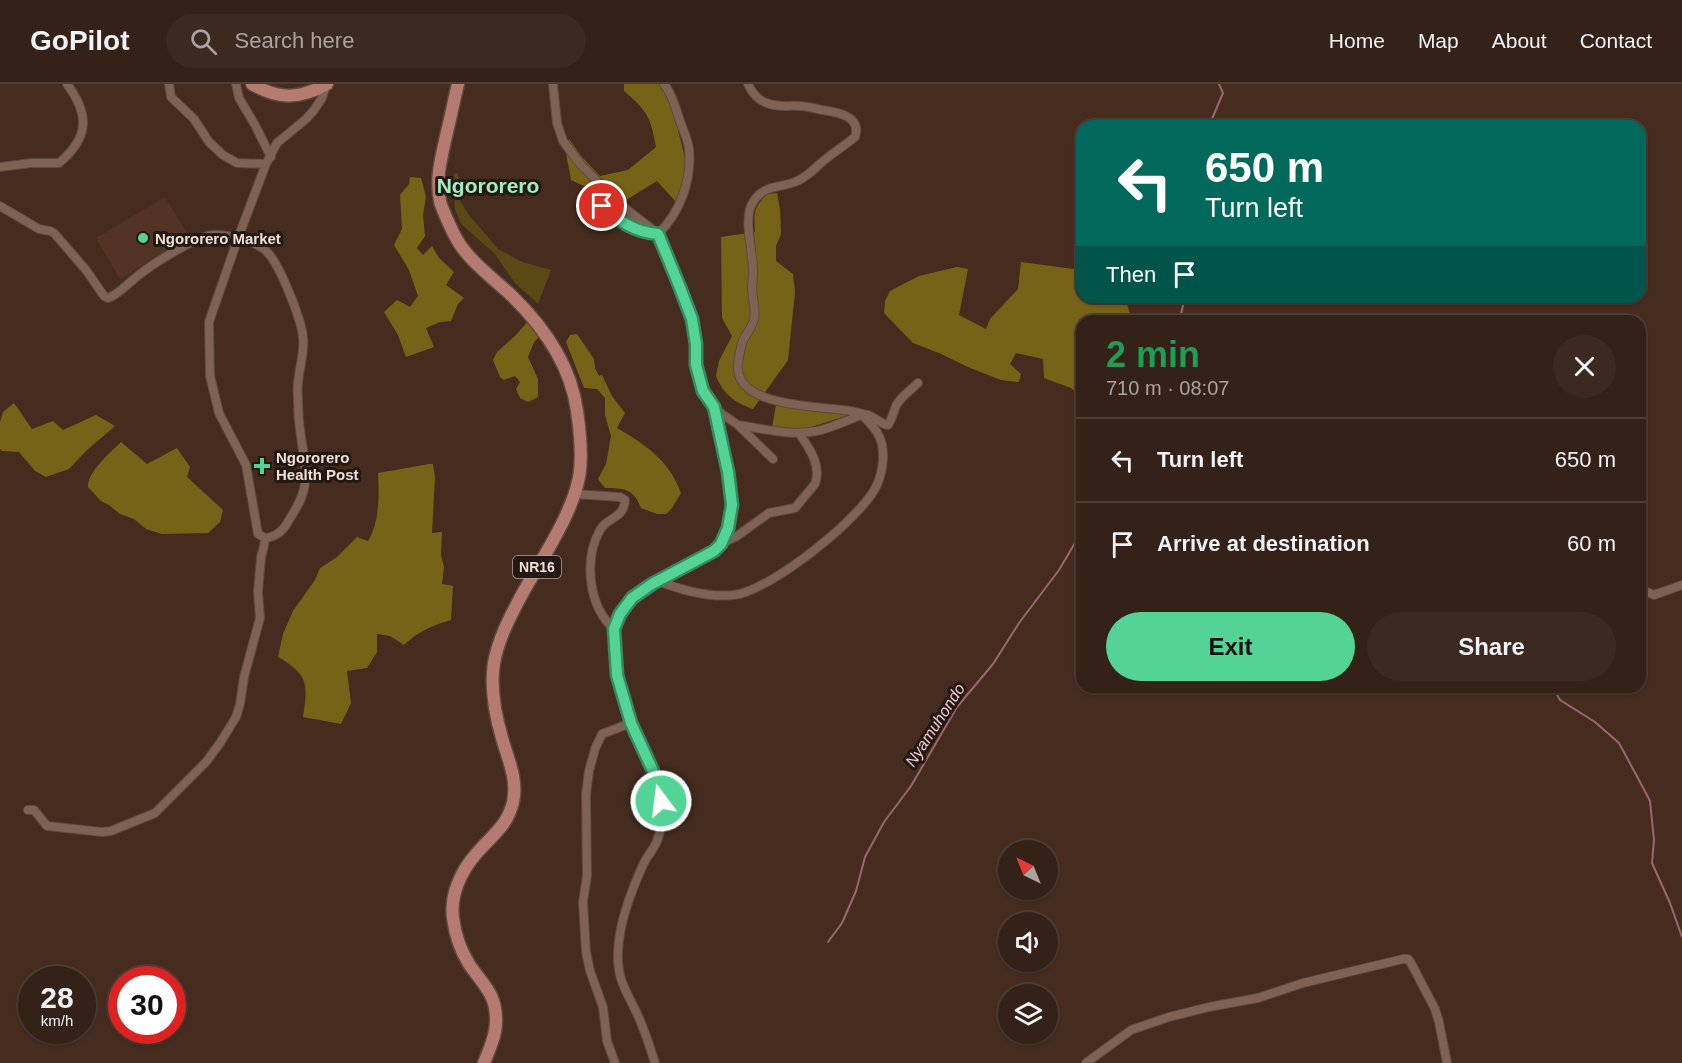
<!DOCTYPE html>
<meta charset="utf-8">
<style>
:root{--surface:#342117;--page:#3c2920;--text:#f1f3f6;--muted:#a9a3a1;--line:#4e3e36;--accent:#54d396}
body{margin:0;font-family:Arial,sans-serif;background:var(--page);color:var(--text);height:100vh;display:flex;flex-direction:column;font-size:22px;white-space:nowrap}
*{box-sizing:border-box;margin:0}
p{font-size:20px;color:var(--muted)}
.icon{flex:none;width:33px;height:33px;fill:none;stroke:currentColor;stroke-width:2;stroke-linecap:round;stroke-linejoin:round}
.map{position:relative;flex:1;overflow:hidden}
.details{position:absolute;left:1076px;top:231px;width:570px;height:378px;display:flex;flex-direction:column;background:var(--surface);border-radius:18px;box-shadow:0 2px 4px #0004,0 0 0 2px var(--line)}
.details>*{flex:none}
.hud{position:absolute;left:1076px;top:36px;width:570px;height:183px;border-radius:18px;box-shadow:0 2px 4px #0004,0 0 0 2px var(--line);background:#00695c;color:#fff;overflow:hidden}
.needle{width:39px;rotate:317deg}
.tools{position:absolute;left:998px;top:756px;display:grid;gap:12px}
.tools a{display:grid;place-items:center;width:60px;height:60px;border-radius:50%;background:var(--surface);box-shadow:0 2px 4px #0004,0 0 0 2px var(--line);font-size:30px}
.speed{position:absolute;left:18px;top:882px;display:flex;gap:12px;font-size:30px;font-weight:700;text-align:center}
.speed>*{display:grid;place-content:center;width:78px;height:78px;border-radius:50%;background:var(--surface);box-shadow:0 2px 4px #0004,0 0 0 2px var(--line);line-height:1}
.speed small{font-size:15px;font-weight:400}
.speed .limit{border:9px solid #d22;background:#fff;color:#111}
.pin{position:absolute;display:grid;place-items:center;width:51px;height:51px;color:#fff;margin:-26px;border:3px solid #fff;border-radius:50%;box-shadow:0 2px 6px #0007}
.me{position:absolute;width:66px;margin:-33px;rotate:345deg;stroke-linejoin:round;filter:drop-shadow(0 0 4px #0008)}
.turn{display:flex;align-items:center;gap:21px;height:126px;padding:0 30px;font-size:27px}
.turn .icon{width:78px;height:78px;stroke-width:2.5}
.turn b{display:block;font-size:42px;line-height:51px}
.then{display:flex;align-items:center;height:57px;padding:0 30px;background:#0003;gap:12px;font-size:22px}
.round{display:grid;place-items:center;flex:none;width:63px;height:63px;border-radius:32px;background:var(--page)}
.overview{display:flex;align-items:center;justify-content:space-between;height:102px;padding:0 30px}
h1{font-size:36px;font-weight:700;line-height:45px;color:#1e9e55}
.cta{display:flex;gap:12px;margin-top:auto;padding:12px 30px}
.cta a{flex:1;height:69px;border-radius:36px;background:var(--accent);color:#111;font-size:24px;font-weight:700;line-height:69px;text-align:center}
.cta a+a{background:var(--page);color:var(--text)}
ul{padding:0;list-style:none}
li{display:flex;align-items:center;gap:18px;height:84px;padding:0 30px;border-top:2px solid var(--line)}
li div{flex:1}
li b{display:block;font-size:22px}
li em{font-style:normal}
header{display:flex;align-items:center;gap:36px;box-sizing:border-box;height:84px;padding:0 30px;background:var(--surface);border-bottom:2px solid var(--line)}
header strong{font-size:28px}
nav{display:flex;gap:33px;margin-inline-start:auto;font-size:21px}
.search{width:420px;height:54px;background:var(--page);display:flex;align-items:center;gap:15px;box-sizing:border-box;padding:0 21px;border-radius:33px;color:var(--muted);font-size:22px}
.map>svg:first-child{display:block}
.built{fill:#533323}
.green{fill:#594a15}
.forest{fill:#776318}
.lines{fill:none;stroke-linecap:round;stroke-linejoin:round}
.stream{stroke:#9a6772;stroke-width:2}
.street-casing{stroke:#5e493e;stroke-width:10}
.primary-casing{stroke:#5e493e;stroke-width:15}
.street{stroke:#7e6253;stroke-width:8}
.primary{stroke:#b67b70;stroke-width:12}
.route-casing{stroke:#378962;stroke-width:15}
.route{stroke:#54d396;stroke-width:10}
.poi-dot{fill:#54d396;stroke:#231812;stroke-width:2}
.labels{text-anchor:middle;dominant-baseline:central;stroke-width:6;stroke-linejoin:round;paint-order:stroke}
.shield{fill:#231812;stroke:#b2a39c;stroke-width:1.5}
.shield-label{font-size:14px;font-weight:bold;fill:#f0dfd7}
.poi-label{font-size:15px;font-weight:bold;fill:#f0dfd7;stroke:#231812;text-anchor:start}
.water-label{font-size:16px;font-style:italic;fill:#f6cbd4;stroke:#231812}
.district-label{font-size:21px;font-weight:bold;fill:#9fefc3;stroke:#231812}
</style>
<header>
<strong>GoPilot</strong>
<div class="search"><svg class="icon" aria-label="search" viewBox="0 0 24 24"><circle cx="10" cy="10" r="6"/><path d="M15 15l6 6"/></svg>Search here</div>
<nav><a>Home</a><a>Map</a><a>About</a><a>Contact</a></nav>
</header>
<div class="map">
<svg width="1682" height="979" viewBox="0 0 1682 979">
<rect width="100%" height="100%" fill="#452c1f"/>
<path class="built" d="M 165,113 L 190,154 L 120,195 L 96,154 Z"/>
<path class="green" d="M 458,89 L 459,115 L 469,131 L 498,165 L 522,178 L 551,186 L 538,220 L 515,199 L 495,170 L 461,140 L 455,125 L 454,90 Z"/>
<path class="forest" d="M 624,0 L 660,0 L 673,26 L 686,78 L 685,96 L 676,118 L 657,97 L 613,124 L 595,107 L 571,96 C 569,78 563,73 569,55 L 582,73 L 600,92 L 628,86 L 656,63 C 651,34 647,26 624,7 Z
M 410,93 L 421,94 L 426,113 L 423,131 L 425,152 L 417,164 L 423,171 L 432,162 L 439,174 L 454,188 L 446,201 L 464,214 L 458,220 L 451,237 L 440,238 L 426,244 L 434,263 L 406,273 L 398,251 L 384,228 L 397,216 L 410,223 L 418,212 L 409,186 L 394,161 L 402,145 L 400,111 L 409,100 Z
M 777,109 L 780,125 L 781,150 L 776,162 L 776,177 L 793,190 L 795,208 L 788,276 L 753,325 C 734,318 724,311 716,292 L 719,277 L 732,252 L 722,234 L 721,153 L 755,148 C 754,128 753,125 767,110 Z
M 1021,178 L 1081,186 L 1082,213 L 1125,213 L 1132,237 L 1082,237 L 1081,312 L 1071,304 L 1044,294 L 1043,275 L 1016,269 L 1010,280 L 1021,290 L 1019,298 L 1001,296 L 970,284 L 939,269 L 913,259 L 884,229 L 885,217 L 890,207 L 919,192 L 957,183 L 968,185 L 959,231 L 986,245 L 990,235 L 1018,205 Z
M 530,235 L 541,251 L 534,258 L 528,273 L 538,295 L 538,313 L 528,318 L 520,314 L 516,305 L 520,298 L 515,292 L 504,296 L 500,293 L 493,276 L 497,268 L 515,252 Z
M 577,250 L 594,275 L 595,284 L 599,292 L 602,291 L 612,312 L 625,329 L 617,344 C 647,362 669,376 681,409 L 672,424 L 666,430 L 657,430 L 641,424 C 634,405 624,404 605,404 L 598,395 L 606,380 L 611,352 L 605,331 L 605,314 L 597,305 L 584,304 L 566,258 L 570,251 Z
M 14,319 L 32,345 L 53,337 L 63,346 L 96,331 L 115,342 L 87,366 L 69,385 L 46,393 L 35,387 L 19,368 L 2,367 L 0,365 L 0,338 L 3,328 Z
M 776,321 L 842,327 L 849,331 L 808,344 L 772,344 Z
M 121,358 L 147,380 L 177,364 L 190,383 L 187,393 L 223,426 L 220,438 L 208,449 L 162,450 L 146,445 L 134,435 L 120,430 L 109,421 L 101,417 L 88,403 C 87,388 111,368 121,358 Z
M 429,380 L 433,380 L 435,393 L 432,449 L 442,448 L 441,471 L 444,483 L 442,500 L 453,502 L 451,536 C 433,541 417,548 404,561 L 390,552 L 377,550 L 377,568 L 367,584 L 347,587 L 351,619 L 341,640 L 303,633 C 308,600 309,591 278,573 L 283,550 L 293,527 L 315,496 L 320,484 L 337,473 L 357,453 L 368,457 C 380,437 379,412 378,389 Z"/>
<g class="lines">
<path class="stream" d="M 1209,42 L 1223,9 L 1219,0
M 1176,237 L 1181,230 L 1185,213
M 1553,603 L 1560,616 L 1595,638 L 1619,659 L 1640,698 L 1650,717 L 1654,756 L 1652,779 L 1670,819 L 1682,853
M 828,858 L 842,839 L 856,807 L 865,773 L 884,738 L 911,702 L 957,623 L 993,580 L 1019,539 L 1059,486 L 1082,447"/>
<defs>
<path id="street" d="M 169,0 L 171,13 L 194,35 L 209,58 L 223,71 L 237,79 L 266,80
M 236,0 L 239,14 L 255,41 L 271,73
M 553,0 L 557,39 L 563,57 L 581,81 L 626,125 L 658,150 L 679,201 L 692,235 L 696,260 L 696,281 L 703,307 L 714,323 L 728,388 L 732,421 L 728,444 L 721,460 L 714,467 C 687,482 630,504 619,533 C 614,545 614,556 615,569 C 617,593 622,617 632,640 C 642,666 655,689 661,717 C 663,730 662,744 657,757 C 654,765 647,772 643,781 C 632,805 619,840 618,868 C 617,898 627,907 638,932 C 645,947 650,963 655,979
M 748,0 C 752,9 757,16 767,19 C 778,24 787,21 799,22 C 806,22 814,24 822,26 C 837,28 862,32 855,53 C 844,62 833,69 822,78 C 814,85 807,93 797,97 C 780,105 766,99 753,118 C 742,134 754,170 753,190 C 753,194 752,199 752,203 C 752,214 756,224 754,235 C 752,244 745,251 742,259 C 740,267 737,279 738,286 C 741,324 824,322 850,327 C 856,328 862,330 868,331 C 875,333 880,340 888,341 C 892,335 893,329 896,322 C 900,313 911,306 918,299
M 0,83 L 31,79 L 59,79 C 89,54 90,31 67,0
M 591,116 C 617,131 626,148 658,150 C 680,129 692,96 689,65 C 688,55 682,44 679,34 C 675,22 672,10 664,0
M 0,122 L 39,145 L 50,147 L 54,149 L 86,186 L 104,212 L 108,214 C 119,210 125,202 134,195 C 149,182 194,153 213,151 C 228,150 254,157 265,166 C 279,177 301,235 303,253 C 305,269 299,284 298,299 C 297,304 298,311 298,317 C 298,329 299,341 301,353 C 303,368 307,383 305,399 C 304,412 296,425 289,436 C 284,446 276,453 265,454
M 715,324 L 722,330 L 738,341 L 773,375
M 738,341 C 764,345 791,352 817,347 C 832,344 847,336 862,331
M 575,410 L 620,413 L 625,416 C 624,435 607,433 600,446 C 583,477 589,523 614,545
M 721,460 L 737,452 L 769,429 L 795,424 L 815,400 C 822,381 809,364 799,349
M 658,497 C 681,506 708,514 734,511 C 770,507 862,434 877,401 C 883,387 886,366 879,352 C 875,343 868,337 862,331
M 1640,505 L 1654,511 L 1682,501
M 28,726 L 34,726 L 47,742 L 102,748 L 111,747 L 155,729 L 206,678 L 220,659 L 236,633 L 240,620 L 244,593 L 260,534 L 258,508 L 261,473 L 264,462 L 265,454 L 258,450 L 246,381 L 219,329 L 210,292 L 209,238 L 238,154 L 266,80 L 277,59 L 306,35 L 314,26 L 322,14 L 326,1
M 615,979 L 607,957 L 603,923 L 590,887 L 586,868 L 583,818 L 587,792 L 586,710 L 589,687 L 595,665 L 602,650 L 631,639
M 1086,979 L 1131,946 L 1169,933 L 1209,923 L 1258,914 L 1303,899 L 1403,875 L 1408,875 L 1411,879 L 1435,925 L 1439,938 L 1447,979"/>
<path id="primary" d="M 252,0 C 279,16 300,15 327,0
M 458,0 C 454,16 451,32 447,48 C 442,71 435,94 440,117 C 441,122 444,128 446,133 C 451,144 456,157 464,166 C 475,181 497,198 511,211 C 543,242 571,282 577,327 C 580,347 582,367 580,387 C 575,428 540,477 520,514 C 509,535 498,556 494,579 C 490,604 495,630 502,654 C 508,675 518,696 513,718 C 507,743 492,751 476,770 C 461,787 450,811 453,834 C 455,850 461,867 469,880 C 483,901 497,910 496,938 C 496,952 489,966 484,979"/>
</defs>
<use href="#street" class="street-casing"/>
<use href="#primary" class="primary-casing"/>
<use href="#street" class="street"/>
<use href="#primary" class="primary"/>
</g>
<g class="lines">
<defs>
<path id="route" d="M 602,122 C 619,137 634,148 658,150 L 679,201 L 692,235 L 696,260 L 696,281 L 703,307 L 714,323 L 728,388 L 732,421 L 728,444 L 721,460 L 714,467 L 652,500 L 632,514 L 620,530 L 614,545 L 617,591 L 631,639 L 653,687 L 661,717"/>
</defs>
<use href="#route" class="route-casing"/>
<use href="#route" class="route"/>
</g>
<g class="poi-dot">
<circle cx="143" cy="154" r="6"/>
<path d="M259 373h6v6h6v6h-6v6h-6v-6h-6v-6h6z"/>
</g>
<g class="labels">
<rect class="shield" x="513" y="472" width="48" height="22" rx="4.5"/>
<g class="shield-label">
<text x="537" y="483">NR16</text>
</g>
<g class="poi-label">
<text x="155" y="154">Ngororero Market</text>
<text x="276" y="373">Ngororero<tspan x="276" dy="17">Health Post</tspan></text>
</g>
<g class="water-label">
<text transform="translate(935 641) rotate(-57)">Nyamuhondo</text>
</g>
<g class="district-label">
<text x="488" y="101">Ngororero</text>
</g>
</g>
</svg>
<div class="tools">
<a><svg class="needle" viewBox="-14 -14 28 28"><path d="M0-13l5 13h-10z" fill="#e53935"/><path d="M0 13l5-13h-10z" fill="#a9a3a1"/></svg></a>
<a><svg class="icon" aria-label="sound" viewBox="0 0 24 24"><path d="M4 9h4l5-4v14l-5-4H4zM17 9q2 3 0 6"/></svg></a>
<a><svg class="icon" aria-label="layers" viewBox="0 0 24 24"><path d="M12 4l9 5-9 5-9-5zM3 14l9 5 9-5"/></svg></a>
</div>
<div class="speed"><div>28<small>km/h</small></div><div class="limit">30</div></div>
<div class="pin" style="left:602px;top:122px;background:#d93025"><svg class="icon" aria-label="arrive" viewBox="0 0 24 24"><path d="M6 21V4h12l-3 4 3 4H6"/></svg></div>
<svg class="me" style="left:661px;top:717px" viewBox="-20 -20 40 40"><circle r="17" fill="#54d396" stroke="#fff" stroke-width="3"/><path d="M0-11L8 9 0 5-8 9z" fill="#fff"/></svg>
<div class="hud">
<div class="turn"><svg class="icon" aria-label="left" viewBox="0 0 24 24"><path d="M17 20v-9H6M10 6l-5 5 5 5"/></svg><div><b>650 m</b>Turn left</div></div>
<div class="then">Then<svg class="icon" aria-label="arrive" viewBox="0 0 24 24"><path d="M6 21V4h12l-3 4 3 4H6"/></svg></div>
</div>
<section class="details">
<div class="overview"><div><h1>2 min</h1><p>710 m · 08:07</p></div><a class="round"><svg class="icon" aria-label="close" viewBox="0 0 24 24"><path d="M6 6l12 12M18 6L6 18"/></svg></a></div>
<ul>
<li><svg class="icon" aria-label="left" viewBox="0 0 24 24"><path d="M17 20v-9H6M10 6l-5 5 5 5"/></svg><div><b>Turn left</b></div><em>650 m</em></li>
<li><svg class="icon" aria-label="arrive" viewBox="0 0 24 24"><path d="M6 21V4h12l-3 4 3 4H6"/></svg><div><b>Arrive at destination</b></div><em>60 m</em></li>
</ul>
<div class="cta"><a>Exit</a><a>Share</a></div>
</section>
</div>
